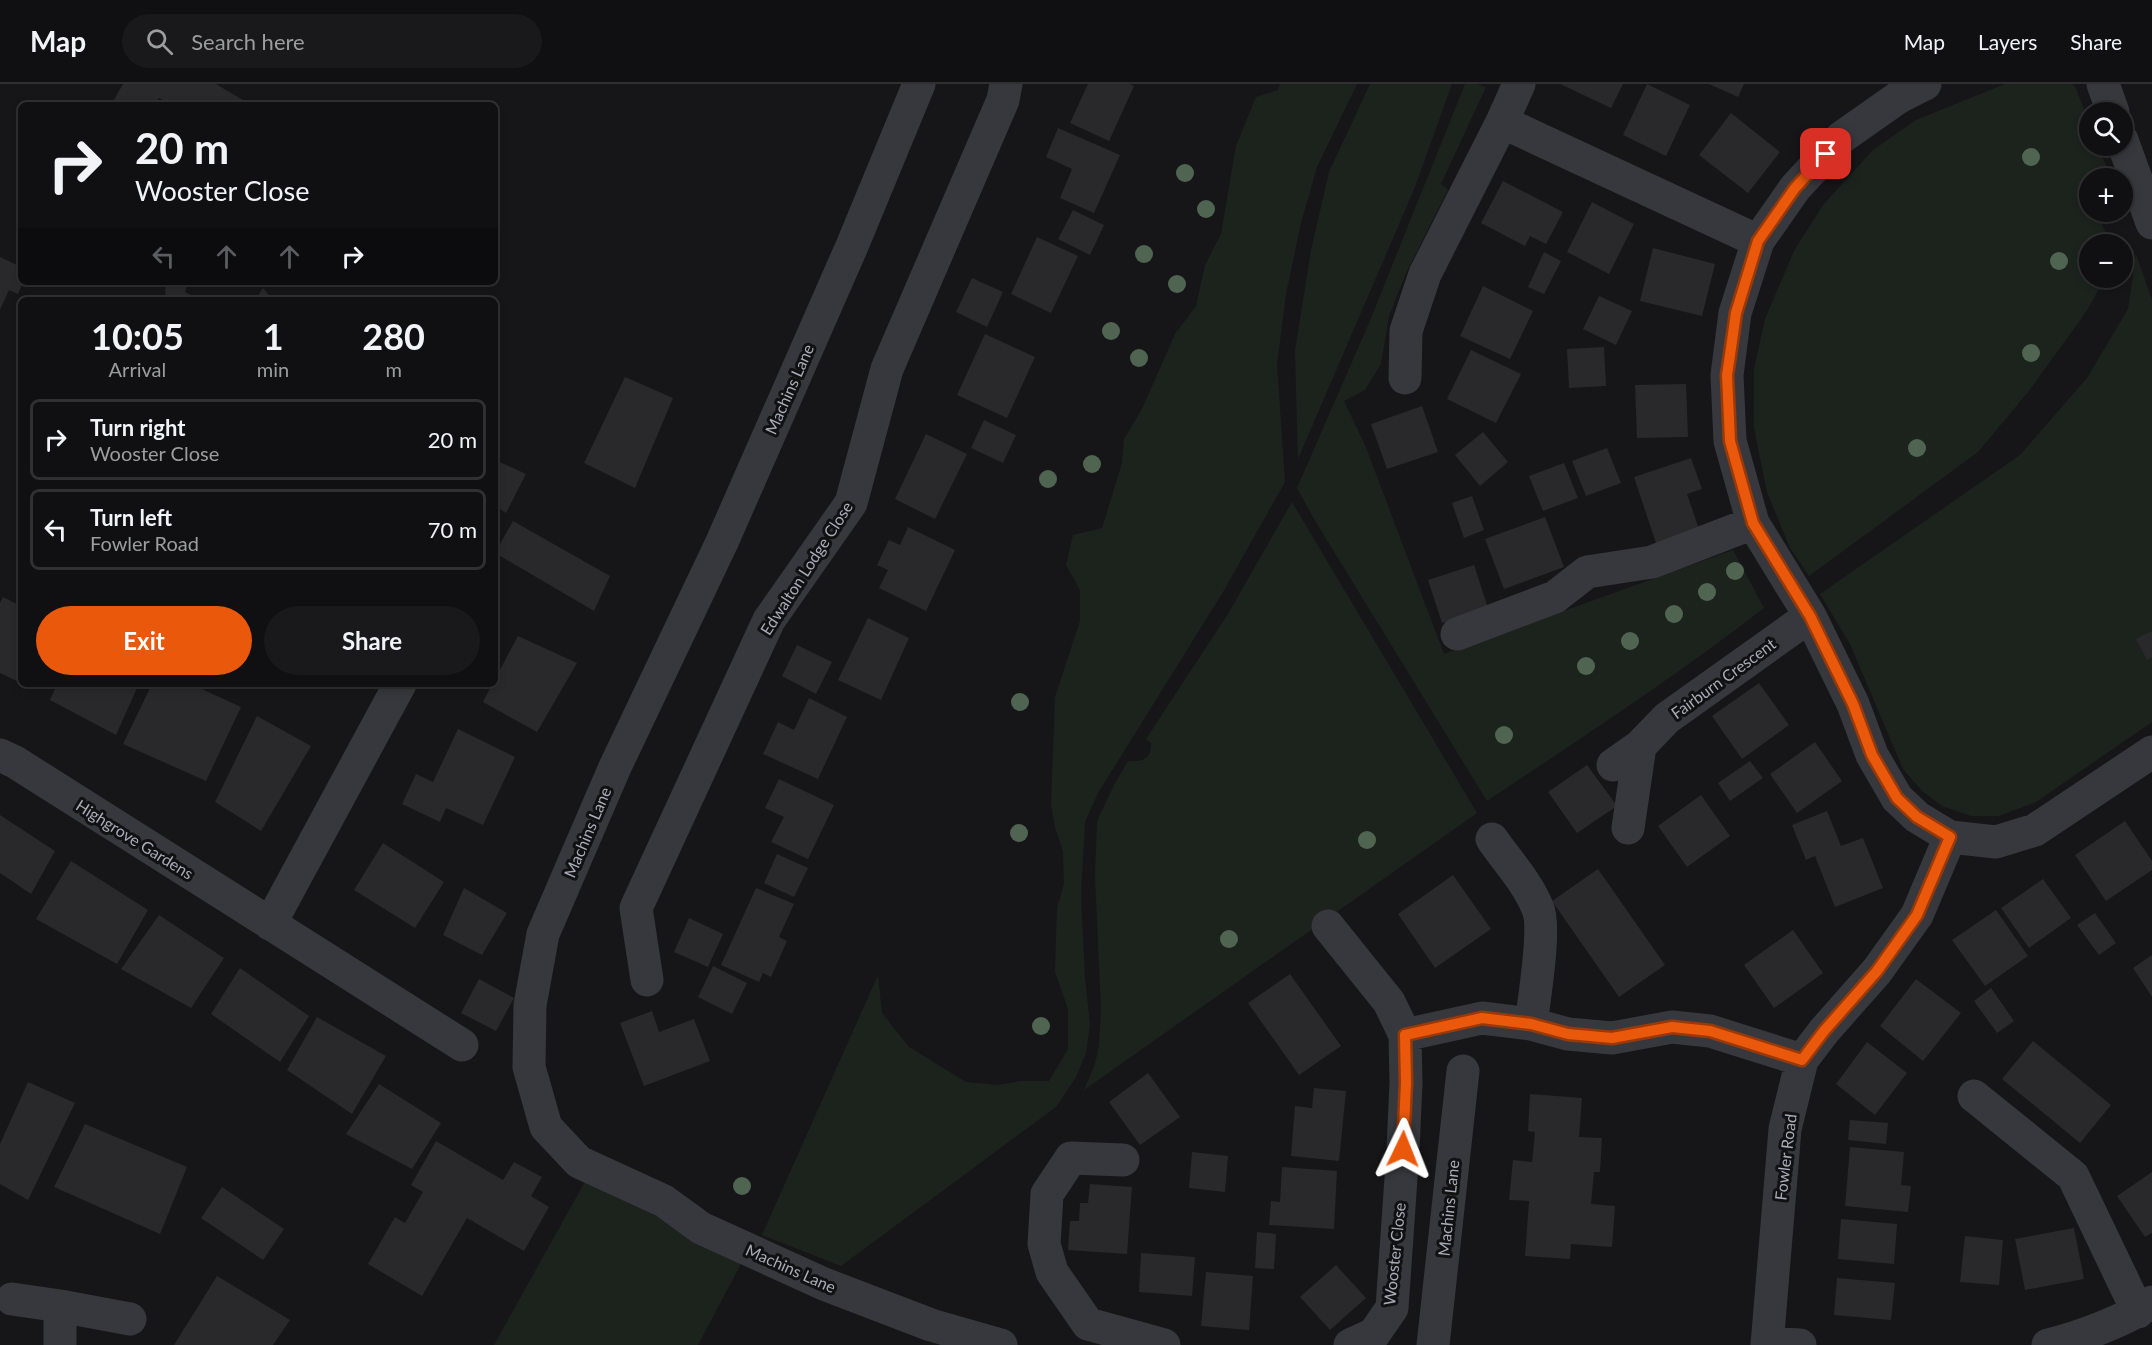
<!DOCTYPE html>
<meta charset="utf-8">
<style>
:root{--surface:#101012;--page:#19191b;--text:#f1f3f6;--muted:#9c9d9f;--line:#303032;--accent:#ea580c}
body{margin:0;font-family:Lato,sans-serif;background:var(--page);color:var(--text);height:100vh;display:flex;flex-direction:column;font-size:22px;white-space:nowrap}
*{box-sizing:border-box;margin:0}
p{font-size:20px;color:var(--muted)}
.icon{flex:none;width:33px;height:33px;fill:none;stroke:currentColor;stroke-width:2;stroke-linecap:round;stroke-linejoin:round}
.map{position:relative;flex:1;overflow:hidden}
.panel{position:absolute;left:18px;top:213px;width:480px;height:390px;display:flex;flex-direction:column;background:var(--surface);border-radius:9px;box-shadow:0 3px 9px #0003,0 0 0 2px var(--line)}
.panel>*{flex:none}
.guide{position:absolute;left:18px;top:18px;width:480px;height:183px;border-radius:9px;box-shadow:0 3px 9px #0003,0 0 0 2px var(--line);background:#101012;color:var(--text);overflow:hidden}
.tools{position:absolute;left:2079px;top:18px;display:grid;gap:12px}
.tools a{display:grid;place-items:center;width:54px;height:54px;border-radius:50%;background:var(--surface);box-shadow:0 3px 9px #0003,0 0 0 2px var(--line);font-size:30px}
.pin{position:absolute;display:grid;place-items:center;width:51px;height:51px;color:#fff;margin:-26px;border-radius:12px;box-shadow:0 3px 9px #0006}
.me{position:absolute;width:66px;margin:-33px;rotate:2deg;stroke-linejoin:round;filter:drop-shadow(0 0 4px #0008)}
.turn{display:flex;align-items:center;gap:21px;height:126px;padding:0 18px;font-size:27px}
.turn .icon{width:78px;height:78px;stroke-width:2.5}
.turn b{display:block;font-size:42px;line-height:51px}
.lanes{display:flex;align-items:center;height:57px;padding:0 18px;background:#0003;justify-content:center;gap:30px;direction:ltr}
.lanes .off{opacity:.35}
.eta{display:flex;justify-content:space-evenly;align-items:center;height:102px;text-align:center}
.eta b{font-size:36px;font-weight:700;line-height:42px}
.cta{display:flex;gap:12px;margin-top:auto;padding:12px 18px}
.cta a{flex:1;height:69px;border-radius:36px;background:var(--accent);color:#fff;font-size:24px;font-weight:700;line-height:69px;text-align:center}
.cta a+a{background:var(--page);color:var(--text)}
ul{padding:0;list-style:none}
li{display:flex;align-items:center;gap:18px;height:81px;margin:0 12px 9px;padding:0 6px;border:3px solid var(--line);border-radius:9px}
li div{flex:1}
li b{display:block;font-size:22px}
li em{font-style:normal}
header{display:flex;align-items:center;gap:36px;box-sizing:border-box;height:84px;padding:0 30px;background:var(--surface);border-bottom:2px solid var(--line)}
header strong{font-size:28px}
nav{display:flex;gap:33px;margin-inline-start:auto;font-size:21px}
.search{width:420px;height:54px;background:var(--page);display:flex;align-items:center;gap:15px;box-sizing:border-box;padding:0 21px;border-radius:33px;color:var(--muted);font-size:22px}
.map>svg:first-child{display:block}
.green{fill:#1c231d}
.building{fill:#29292c}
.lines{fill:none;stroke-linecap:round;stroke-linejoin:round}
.minor{stroke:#37383d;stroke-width:33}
.tree{fill:#506452}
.route-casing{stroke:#983908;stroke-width:15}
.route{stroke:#ea580c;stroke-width:10}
.labels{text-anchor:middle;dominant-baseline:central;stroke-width:6;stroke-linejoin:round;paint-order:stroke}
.street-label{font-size:16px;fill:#a8adb8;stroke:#111113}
</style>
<header>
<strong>Map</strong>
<div class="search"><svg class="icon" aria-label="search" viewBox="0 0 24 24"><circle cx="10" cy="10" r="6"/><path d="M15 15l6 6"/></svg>Search here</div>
<nav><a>Map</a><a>Layers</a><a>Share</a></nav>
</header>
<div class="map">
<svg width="2152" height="1261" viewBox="0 0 2152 1261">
<rect width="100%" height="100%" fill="#161618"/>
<path class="green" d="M 1280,0 L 1357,0 L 1317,83 L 1301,139 L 1286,210 L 1277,280 L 1285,398 L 1223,508 L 1098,709 L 1085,738 L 1081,811 L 1085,894 L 1090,940 L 1086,969 L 1076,993 L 1056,1023 L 841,1182 L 762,1151 L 878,891 L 882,929 L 909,963 L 966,998 L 998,1001 L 1021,997 L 1049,997 L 1068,965 L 1068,925 L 1055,888 L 1057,824 L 1064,800 L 1063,768 L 1055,743 L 1051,720 L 1055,613 L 1080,537 L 1080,506 L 1066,481 L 1073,451 L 1102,444 L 1122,379 L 1124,355 L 1142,325 L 1175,250 L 1196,222 L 1205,181 L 1221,150 L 1236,62 L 1256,13 L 1278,6 Z
M 1370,0 L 1452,0 L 1415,103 L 1298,375 L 1295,267 L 1311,166 L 1329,88 Z
M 1465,0 L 1477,0 L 1486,3 L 1441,100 L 1448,106 L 1406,189 L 1389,232 L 1381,280 L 1365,306 L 1344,317 L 1365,361 L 1444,570 L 1733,466 L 1764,524 C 1675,593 1580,655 1487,717 L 1314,435 L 1297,404 L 1369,239 Z
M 2005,0 L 2071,0 L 2075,2 L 2089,39 L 2090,62 L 2098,62 L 2111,94 L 2090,94 L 2090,128 L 2097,128 L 2110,160 L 2090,160 L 2090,194 L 2105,194 L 2086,228 L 2029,307 L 1978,368 L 1809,492 L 1790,464 L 1767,408 L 1754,344 L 1754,285 L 1765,235 L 1794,167 L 1823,121 L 1873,66 L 1916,36 Z
M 2136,170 L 2152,216 L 2152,638 L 2036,718 L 1999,732 L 1971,732 L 1942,722 L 1922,707 L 1903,685 L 1850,560 L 1820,510 L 2020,371 L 2087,294 L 2128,225 Z
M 1292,418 L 1477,729 L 1084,1006 L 1095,980 L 1099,961 L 1101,925 L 1095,792 L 1097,737 L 1115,699 L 1128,677 C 1142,678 1152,675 1151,659 L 1146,655 L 1228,530 Z
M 587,1094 L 742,1178 L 698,1261 L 494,1261 Z"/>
<path class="building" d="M 123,0 L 216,0 L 251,21 L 172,21 L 159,14 L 155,21 L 111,21 Z
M 1088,0 L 1130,0 L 1134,2 L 1109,57 L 1070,39 Z
M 1560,0 L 1623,0 L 1611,24 Z
M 1647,0 L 1690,21 L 1666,72 L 1623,51 Z
M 1709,0 L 1744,0 L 1738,13 Z
M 1731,29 L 1780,68 L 1748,109 L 1699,71 Z
M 1058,44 L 1120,71 L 1094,129 L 1060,114 L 1072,85 L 1046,73 Z
M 1503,97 L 1563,128 L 1546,160 L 1530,152 L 1525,162 L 1481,139 Z
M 1592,118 L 1634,140 L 1609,190 L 1567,168 Z
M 1073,126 L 1104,141 L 1090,171 L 1058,155 Z
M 1037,153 L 1078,172 L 1051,229 L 1011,210 Z
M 1653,164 L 1715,180 L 1702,232 L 1640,217 Z
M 1544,168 L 1561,177 L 1544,210 L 1528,203 Z
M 0,173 L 21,183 L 21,198 L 23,198 L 18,210 L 9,206 L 0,226 Z
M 972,194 L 1003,208 L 987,243 L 956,228 Z
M 154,198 L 189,198 L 185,208 L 202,216 L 166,216 L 165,202 Z
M 1483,202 L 1533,227 L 1510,275 L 1460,252 Z
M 263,204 L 273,216 L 255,216 Z
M 1599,212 L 1632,227 L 1616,261 L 1583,245 Z
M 985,250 L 1035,273 L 1007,334 L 957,311 Z
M 1604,263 L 1606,302 L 1569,304 L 1567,265 Z
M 1471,266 L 1521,290 L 1496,339 L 1447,315 Z
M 625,293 L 673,314 L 635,404 L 584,379 Z
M 1686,300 L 1688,353 L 1637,354 L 1635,301 Z
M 1422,322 L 1438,368 L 1387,385 L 1371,340 Z
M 984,336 L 1016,351 L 1003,379 L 971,364 Z
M 1483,348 L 1508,378 L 1480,402 L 1455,371 Z
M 926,350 L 967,370 L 935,435 L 895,415 Z
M 1607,364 L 1621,399 L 1586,412 L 1572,377 Z
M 1691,374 L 1702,405 L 1687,410 L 1700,448 L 1657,462 L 1634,393 Z
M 495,376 L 526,390 L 506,429 L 495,422 Z
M 1564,379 L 1578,414 L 1543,427 L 1529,392 Z
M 1472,412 L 1484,446 L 1464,454 L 1452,419 Z
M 1545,433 L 1564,483 L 1504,505 L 1485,455 Z
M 513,437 L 610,492 L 594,527 L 495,469 Z
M 908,443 L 955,466 L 926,527 L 879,504 L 888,486 L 877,481 L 889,456 L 900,461 Z
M 1474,481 L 1488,524 L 1442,539 L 1428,496 Z
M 3,513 L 21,522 L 21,599 L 0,589 L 0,519 Z
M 868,534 L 909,554 L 881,616 L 838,596 Z
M 2152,547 L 2152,573 L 2147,576 L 2136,555 Z
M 518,552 L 577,579 L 537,648 L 483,618 L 492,600 L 495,600 L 495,595 Z
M 797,561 L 832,578 L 816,610 L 782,592 Z
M 1759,599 L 1789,641 L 1742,675 L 1712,632 Z
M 57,600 L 130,600 L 137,604 L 116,651 L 50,616 Z
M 152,600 L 191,600 L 241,623 L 206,697 L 123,660 Z
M 809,614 L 847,633 L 818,695 L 763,670 L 778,638 L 794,646 Z
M 257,632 L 311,662 L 261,747 L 215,718 Z
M 458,645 L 515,673 L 483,741 L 446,724 L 440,738 L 402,720 L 416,690 L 433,698 Z
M 1815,658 L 1842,697 L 1797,729 L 1770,690 Z
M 1750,677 L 1763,694 L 1730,717 L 1718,699 Z
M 1587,681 L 1617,722 L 1577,749 L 1548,708 Z
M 779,695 L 834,721 L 808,775 L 771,758 L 784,733 L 765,724 Z
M 1701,711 L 1730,752 L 1687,783 L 1658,742 Z
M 1827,727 L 1841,762 L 1863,754 L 1883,804 L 1835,823 L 1815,772 L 1806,776 L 1792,741 Z
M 0,731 L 55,767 L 31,810 L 0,789 Z
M 2125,737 L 2152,777 L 2152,786 L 2106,817 L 2075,771 Z
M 383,759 L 444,798 L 415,844 L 354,806 Z
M 777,770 L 808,784 L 794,813 L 764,799 Z
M 71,777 L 148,826 L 117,880 L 36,835 Z
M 1598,785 L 1665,881 L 1619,913 L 1552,817 Z
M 1453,791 L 1491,845 L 1435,884 L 1398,830 Z
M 2043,795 L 2071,834 L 2029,864 L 2001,824 Z
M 464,804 L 507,829 L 482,871 L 443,851 Z
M 756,804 L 794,820 L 779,853 L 787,857 L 771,893 L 763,889 L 759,898 L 721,881 Z
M 1996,826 L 2028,872 L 1985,902 L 1952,856 Z
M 2095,829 L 2116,859 L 2099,871 L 2077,841 Z
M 159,831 L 224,874 L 191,924 L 121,885 Z
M 689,834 L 723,850 L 708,883 L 674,868 Z
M 1793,846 L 1823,889 L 1774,924 L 1744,881 Z
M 2152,871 L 2152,913 L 2133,884 Z
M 713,882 L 747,899 L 732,930 L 698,913 Z
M 240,884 L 309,932 L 280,978 L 211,930 Z
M 1290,890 L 1341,962 L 1299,991 L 1248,919 Z
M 479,895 L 514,914 L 496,947 L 461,929 Z
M 1916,895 L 1961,929 L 1923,977 L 1880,942 Z
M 1991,904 L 2014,937 L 1997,949 L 1974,917 Z
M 652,927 L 659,948 L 694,935 L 710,977 L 644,1002 L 620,939 Z
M 317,933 L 386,972 L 352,1030 L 287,986 Z
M 2033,957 L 2111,1021 L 2080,1059 L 2002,995 Z
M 1867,958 L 1907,989 L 1875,1031 L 1836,1000 Z
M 1148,989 L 1180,1033 L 1140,1061 L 1109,1018 Z
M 28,998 L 75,1019 L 28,1116 L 0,1100 L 0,1060 Z
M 379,1000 L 441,1039 L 412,1085 L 346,1050 Z
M 1314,1004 L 1346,1007 L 1339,1077 L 1291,1072 L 1295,1022 L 1312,1024 Z
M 1530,1010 L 1582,1014 L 1579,1053 L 1602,1054 L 1600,1088 L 1594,1088 L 1591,1120 L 1615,1122 L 1612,1163 L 1571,1160 L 1570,1175 L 1525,1172 L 1529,1117 L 1509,1116 L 1513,1076 L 1532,1078 L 1535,1048 L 1528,1047 Z
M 1850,1036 L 1888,1039 L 1886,1060 L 1848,1056 Z
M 85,1040 L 187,1083 L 160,1150 L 54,1103 Z
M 436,1057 L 503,1096 L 514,1078 L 542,1093 L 531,1112 L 549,1123 L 524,1167 L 467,1134 L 422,1212 L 368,1180 L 395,1133 L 405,1139 L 423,1108 L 411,1101 Z
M 1850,1063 L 1904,1068 L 1901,1101 L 1911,1102 L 1908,1128 L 1845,1122 Z
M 1192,1068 L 1228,1072 L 1225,1108 L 1189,1104 Z
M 1282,1083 L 1337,1087 L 1334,1145 L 1269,1141 L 1271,1117 L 1280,1118 Z
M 2152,1088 L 2152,1149 L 2145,1153 L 2117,1112 Z
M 1090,1100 L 1132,1103 L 1127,1170 L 1068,1166 L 1070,1137 L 1079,1137 L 1080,1119 L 1088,1119 Z
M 222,1103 L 284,1145 L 263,1176 L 201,1134 Z
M 1841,1135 L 1897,1140 L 1894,1180 L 1838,1175 Z
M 2074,1144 L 2084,1195 L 2025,1206 L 2015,1155 Z
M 1257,1148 L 1276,1150 L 1274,1185 L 1255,1184 Z
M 1965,1152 L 2003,1156 L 1999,1201 L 1960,1198 Z
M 1141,1169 L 1195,1173 L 1192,1212 L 1139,1208 Z
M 1336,1181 L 1366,1214 L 1330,1246 L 1300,1213 Z
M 1206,1188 L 1253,1192 L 1249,1246 L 1201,1242 Z
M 217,1192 L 290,1236 L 273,1261 L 174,1261 Z
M 1837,1194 L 1895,1199 L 1891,1236 L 1834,1231 Z"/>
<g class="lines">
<path class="minor" d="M 919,0 L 852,162 L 722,458 L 615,683 L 543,850 L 530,921 L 529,983 L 546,1043 L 579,1078 L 664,1117 L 701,1144 L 824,1200 L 931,1241 L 1001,1261
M 1925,0 L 1899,13 L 1842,53 L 1795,104 L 1758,157 L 1735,229 L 1727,291 L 1730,357 L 1753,439 L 1810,532 L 1853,620 L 1872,671 L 1897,714 L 1917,733 L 1950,753 L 1996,758 L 2035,746 L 2152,668
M 2103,0 L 2113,28
M 1502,38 L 1758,157
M 2122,56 L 2152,139
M 1405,294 L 1406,247 L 1425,190 L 1502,38 L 1519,0
M 1457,550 L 1555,513 L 1587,488 L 1652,478 L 1753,439
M 0,671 L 15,678 L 462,961
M 1613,681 L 1640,662 L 1667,634 L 1810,532
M 1628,744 L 1640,662
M 1492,755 C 1507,777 1528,799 1538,825 C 1546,844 1534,916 1531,940
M 270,840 L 400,600
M 1328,842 L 1389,918 L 1405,951
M 647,896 L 636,824 L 769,536 L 851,419 L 887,285 L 1003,16 L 1006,0
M 1974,1012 L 2073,1092 L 2138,1228
M 1123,1076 L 1071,1074 L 1047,1110 L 1044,1160 L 1052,1188 L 1088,1240 L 1164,1261
M 12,1215 L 60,1222 L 60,1261
M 60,1222 L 130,1235
M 1767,1259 L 1800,1261
M 1350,1261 L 1374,1250 L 1392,1224 L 1403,1065 L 1406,999 L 1405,951 L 1482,934 L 1531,940 L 1568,950 L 1612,954 L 1672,943 L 1710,947 L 1802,976
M 1433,1261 L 1463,987
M 1767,1261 L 1785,1045 L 1802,976 L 1824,947 L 1877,887 L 1917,831 L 1950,753
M 2048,1261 C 2078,1254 2127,1236 2152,1218"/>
</g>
<g class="tree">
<circle cx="2031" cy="73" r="9"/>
<circle cx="1185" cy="89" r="9"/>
<circle cx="1206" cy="125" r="9"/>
<circle cx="1144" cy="170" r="9"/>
<circle cx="2059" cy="177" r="9"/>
<circle cx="1177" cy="200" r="9"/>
<circle cx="1111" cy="247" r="9"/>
<circle cx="2031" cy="269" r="9"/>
<circle cx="1139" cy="274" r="9"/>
<circle cx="1917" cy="364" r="9"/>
<circle cx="1092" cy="380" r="9"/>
<circle cx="1048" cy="395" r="9"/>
<circle cx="1735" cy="487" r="9"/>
<circle cx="1707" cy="508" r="9"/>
<circle cx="1674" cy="530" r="9"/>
<circle cx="1630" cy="557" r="9"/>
<circle cx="1586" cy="582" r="9"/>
<circle cx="1020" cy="618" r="9"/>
<circle cx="1504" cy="651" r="9"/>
<circle cx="1019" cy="749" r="9"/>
<circle cx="1367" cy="756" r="9"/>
<circle cx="1229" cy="855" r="9"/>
<circle cx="1041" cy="942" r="9"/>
<circle cx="742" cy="1102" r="9"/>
</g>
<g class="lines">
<defs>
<path id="route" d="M 1403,1065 L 1406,999 L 1405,951 L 1482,934 L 1531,940 L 1568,950 L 1612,954 L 1672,943 L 1710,947 L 1802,976 L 1824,947 L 1877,887 L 1917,831 L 1950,753 L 1917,733 L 1897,714 L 1872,671 L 1853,620 L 1810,532 L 1753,439 L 1730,357 L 1727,291 L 1730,271 L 1736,229 L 1758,157 L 1795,104 L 1826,70"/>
</defs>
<use href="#route" class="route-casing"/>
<use href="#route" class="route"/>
</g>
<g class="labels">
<g class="street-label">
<text transform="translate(789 305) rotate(-66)">Machins Lane</text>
<text transform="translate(806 484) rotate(-57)">Edwalton Lodge Close</text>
<text transform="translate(1723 594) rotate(-36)">Fairburn Crescent</text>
<text transform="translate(587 748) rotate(-67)">Machins Lane</text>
<text transform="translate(135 755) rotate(32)">Highgrove Gardens</text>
<text transform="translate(1785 1073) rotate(-83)">Fowler Road</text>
<text transform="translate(1448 1124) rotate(-84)">Machins Lane</text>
<text transform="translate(1394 1170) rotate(-84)">Wooster Close</text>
<text transform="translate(791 1184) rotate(24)">Machins Lane</text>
</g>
</g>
</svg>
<div class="tools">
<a><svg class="icon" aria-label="search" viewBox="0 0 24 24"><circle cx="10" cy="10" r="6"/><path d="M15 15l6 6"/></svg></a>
<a>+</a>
<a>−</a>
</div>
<div class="pin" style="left:1826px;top:70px;background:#d93025"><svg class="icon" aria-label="arrive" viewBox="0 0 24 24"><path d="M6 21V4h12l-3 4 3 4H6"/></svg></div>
<svg class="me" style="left:1403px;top:1065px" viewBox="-20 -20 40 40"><path d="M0-17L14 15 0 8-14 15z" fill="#ea580c" stroke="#fff" stroke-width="4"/></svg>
<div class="guide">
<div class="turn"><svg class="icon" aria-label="right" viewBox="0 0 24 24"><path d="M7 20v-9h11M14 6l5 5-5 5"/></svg><div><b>20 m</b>Wooster Close</div></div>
<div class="lanes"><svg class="icon off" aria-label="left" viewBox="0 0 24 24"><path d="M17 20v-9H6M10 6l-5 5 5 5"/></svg><svg class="icon off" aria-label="ahead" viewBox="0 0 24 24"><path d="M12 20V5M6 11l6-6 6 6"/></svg><svg class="icon off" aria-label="ahead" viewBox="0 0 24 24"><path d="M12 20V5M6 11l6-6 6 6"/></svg><svg class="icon" aria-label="right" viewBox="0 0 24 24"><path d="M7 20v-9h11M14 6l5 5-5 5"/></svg></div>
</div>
<section class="panel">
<div class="eta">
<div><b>10:05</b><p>Arrival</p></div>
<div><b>1</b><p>min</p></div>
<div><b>280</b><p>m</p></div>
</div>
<ul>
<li><svg class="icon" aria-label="right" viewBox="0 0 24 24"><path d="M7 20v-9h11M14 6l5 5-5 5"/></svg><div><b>Turn right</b><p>Wooster Close</p></div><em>20 m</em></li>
<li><svg class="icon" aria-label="left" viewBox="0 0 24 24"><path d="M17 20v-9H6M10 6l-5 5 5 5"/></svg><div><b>Turn left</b><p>Fowler Road</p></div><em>70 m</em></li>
</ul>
<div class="cta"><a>Exit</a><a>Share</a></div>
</section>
</div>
